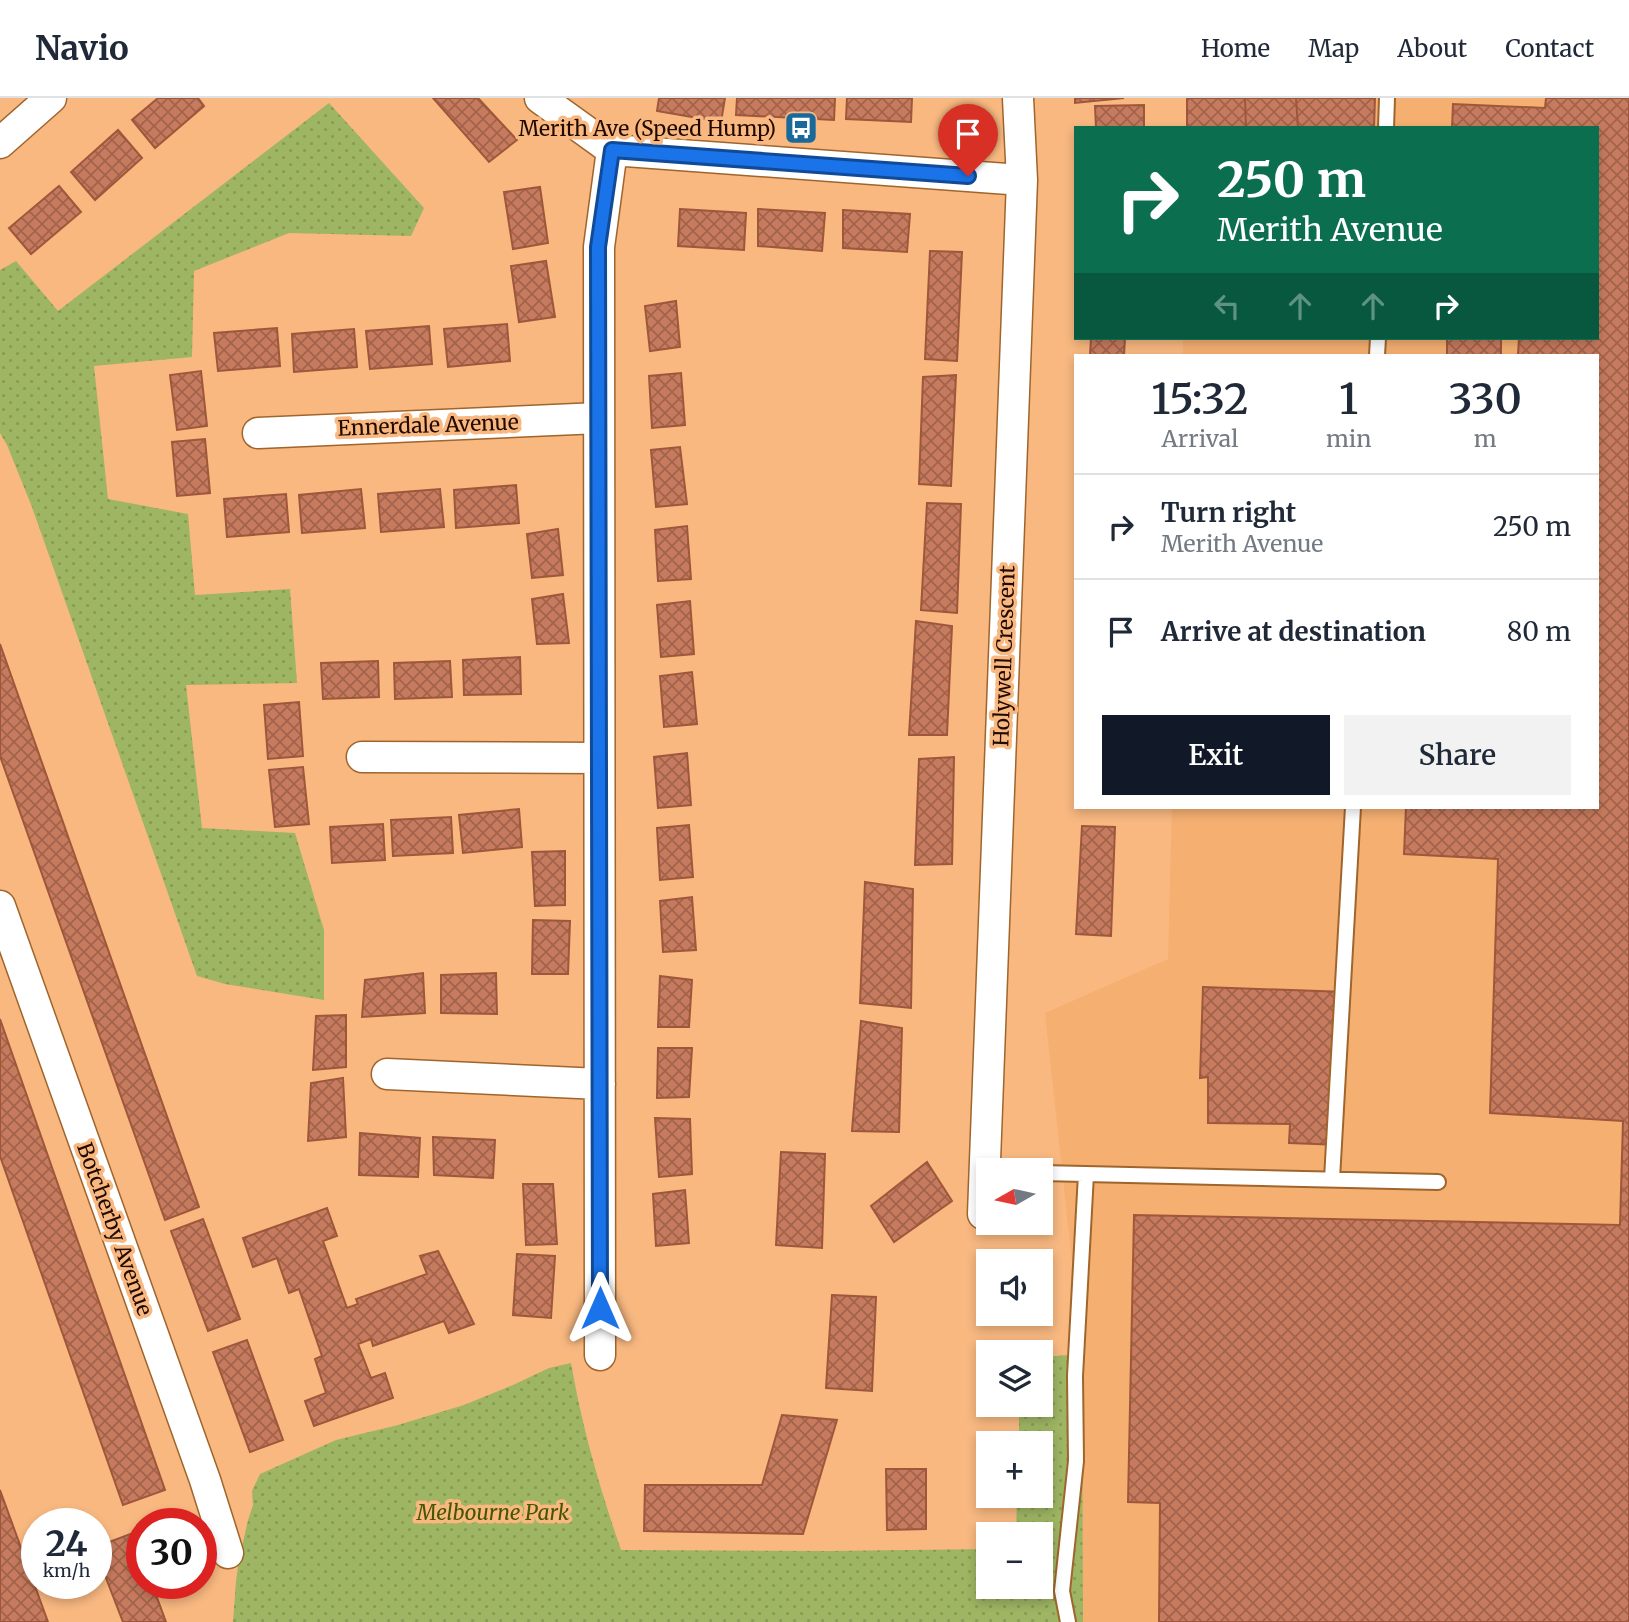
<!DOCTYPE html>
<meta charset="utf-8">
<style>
:root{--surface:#fff;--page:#f2f2f3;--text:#1f2937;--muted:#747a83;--line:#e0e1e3;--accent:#111827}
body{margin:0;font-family:Merriweather,serif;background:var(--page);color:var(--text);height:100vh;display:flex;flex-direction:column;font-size:26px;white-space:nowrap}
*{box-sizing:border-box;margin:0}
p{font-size:23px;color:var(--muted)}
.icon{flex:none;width:38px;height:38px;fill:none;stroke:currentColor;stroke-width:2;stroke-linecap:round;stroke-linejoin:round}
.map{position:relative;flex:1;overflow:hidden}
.sheet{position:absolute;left:1074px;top:256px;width:525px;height:455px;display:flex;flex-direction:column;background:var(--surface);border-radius:0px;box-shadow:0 4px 10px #0003}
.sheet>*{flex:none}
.banner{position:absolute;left:1074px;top:28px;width:525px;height:214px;border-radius:0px;box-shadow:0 4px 10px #0003;background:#0b6e4f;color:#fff;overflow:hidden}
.needle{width:46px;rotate:261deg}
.buttons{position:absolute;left:976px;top:1060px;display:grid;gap:14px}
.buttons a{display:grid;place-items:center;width:77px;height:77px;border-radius:0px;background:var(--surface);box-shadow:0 4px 10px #0003;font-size:35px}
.speed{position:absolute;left:21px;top:1410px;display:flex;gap:14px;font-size:35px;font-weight:700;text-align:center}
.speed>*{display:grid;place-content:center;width:91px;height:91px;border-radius:50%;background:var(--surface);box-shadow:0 4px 10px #0003;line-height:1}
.speed small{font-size:18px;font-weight:400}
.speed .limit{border:10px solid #d22;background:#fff;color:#111}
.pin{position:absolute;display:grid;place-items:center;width:60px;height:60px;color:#fff;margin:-72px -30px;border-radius:50% 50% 50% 0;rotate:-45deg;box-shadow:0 0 7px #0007}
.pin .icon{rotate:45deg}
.me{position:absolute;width:77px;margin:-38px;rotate:0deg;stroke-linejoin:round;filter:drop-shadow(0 0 5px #0008)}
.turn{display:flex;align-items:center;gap:24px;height:147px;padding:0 28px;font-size:32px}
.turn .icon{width:91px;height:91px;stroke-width:2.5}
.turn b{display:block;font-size:49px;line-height:60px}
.lanes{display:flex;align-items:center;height:66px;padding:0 28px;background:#0003;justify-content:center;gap:35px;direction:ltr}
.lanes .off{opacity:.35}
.eta{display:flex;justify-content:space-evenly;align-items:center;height:119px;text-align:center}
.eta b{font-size:42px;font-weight:600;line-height:49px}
.primary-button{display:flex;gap:14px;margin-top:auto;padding:14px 28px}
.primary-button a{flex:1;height:80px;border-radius:0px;background:var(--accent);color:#fff;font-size:28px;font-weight:600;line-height:80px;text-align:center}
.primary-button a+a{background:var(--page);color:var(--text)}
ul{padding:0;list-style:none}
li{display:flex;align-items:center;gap:21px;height:105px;padding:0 28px;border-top:2px solid var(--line)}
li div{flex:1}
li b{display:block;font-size:26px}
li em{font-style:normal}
header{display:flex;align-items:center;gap:42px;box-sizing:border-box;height:98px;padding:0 35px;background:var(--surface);border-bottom:2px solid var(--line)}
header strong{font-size:33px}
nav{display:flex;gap:38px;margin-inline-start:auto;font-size:24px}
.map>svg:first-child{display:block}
.built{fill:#f5af71}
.park{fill:url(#park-dots)}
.building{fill:url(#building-cross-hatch);stroke:#9f573b;stroke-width:2}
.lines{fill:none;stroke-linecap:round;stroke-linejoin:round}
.service-casing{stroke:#9f652c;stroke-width:18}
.minor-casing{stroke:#9f652c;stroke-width:33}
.service{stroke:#fff;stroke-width:14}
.minor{stroke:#fff;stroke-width:30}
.route-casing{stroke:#114b97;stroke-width:18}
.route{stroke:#1a73e8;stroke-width:12}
.labels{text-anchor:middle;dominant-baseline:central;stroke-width:7;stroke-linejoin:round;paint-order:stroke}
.poi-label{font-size:21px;fill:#210a00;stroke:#f8b880;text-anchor:end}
.street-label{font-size:21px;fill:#210a00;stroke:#f8b880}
.park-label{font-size:21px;font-style:italic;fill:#455500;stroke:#f8b880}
</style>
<header>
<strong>Navio</strong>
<nav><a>Home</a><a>Map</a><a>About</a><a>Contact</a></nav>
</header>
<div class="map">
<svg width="1629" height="1524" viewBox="0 0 1629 1524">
<defs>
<pattern id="park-dots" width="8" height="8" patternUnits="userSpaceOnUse" patternTransform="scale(1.75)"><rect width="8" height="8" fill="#9eb563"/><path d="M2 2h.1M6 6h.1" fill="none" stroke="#889a54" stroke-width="1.8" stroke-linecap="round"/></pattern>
<pattern id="building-cross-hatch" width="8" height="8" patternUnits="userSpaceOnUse" patternTransform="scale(1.75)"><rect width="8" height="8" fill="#c77b5e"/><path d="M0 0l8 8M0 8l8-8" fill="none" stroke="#a1634b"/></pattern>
</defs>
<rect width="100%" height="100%" fill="#f8b880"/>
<path class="built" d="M 1187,0 L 1629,0 L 1629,1524 L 1083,1524 L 1082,1256 L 1045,915 L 1168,861 L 1172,709 L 1598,709 L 1598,257 L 1183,257 L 1183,240 L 1598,240 L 1598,30 L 1187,30 Z"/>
<path class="park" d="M 329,5 L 424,110 L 411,138 L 289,135 L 194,173 L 192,259 L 94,268 L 108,401 L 188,416 L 195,497 L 290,491 L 297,585 L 186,587 L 202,730 L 295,735 L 324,832 L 324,902 L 225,886 L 197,878 L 32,409 L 7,347 L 0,335 L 0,172 L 16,163 L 58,213 Z
M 1082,1256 L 1083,1524 L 233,1524 L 236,1483 L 239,1462 L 248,1422 L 253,1407 L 252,1393 L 260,1376 L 336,1342 L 398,1327 L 464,1307 L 513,1287 L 549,1270 L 571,1265 C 582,1329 600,1391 621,1452 L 831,1453 L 989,1451 L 989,1489 L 1041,1489 L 1041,1437 L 1016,1437 L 1017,1398 L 1041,1398 L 1041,1346 L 1019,1346 L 1019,1307 L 1041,1307 L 1041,1259 Z"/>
<path class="building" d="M 158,0 L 198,0 L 204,8 L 155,50 L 132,22 Z
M 433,0 L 478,0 L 517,42 L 489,64 Z
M 659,0 L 725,0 L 721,24 L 657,13 Z
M 737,0 L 835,0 L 834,22 L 736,17 Z
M 847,0 L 912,0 L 911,24 L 846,21 Z
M 1075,0 L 1124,0 L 1075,5 Z
M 1187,0 L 1245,0 L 1246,30 L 1187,30 Z
M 1245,0 L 1296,0 L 1298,30 L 1246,30 Z
M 1296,0 L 1375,0 L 1374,30 L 1298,30 Z
M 1546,0 L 1629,0 L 1629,1524 L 1159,1524 L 1160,1405 L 1128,1404 L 1134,1117 L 1620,1127 L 1623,1023 L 1490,1015 L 1498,761 L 1404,756 L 1406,709 L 1598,709 L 1598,257 L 1518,257 L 1519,240 L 1598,240 L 1598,30 L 1452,30 L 1453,6 L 1545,10 Z
M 1144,7 L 1144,30 L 1096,30 L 1095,8 Z
M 118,32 L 142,60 L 95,102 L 71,74 Z
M 59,88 L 81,114 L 31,156 L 9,130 Z
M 540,89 L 548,145 L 513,151 L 504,94 Z
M 680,111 L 746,115 L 744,152 L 678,148 Z
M 758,111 L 825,115 L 822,153 L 758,148 Z
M 843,112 L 910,116 L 907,154 L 843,150 Z
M 930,153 L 962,154 L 957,263 L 925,261 Z
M 546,163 L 555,219 L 519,224 L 511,168 Z
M 676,203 L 680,249 L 650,253 L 645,208 Z
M 507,226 L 510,263 L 448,269 L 444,231 Z
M 429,228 L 432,266 L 370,271 L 366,233 Z
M 277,230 L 280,268 L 218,273 L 214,235 Z
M 354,231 L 357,269 L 294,274 L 292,236 Z
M 1091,240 L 1125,240 L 1124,257 L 1090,257 Z
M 1447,240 L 1501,240 L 1501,257 L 1447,257 Z
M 201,273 L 207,328 L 177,332 L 170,277 Z
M 681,275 L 685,327 L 652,330 L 649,278 Z
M 956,277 L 951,388 L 919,386 L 923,279 Z
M 205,341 L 210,395 L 177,398 L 172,344 Z
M 680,349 L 687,406 L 656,409 L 651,352 Z
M 516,387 L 519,425 L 456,430 L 454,392 Z
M 361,391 L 365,430 L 302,435 L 299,397 Z
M 440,391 L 444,429 L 381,434 L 378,396 Z
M 286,396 L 289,434 L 227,439 L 224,401 Z
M 927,405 L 961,406 L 957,515 L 921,512 Z
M 687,428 L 691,481 L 658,483 L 655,432 Z
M 558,431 L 563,477 L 532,480 L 527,436 Z
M 563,496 L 569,545 L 537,546 L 532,501 Z
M 690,503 L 694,556 L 661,559 L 657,507 Z
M 916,523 L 952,528 L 947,637 L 909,637 Z
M 0,546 L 199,1109 L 165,1122 L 0,658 Z
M 520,559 L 521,596 L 464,597 L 463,562 Z
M 378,563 L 379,599 L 323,601 L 321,565 Z
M 450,563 L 452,599 L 395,601 L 394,565 Z
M 692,574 L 697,626 L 664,629 L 660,578 Z
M 299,604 L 303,658 L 268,661 L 264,607 Z
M 687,655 L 691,707 L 658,710 L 654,659 Z
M 954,659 L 952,766 L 915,767 L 919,661 Z
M 303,669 L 309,726 L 275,729 L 269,672 Z
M 519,711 L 522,749 L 463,755 L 459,717 Z
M 451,719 L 453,755 L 393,758 L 391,722 Z
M 383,726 L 385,762 L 332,765 L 330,729 Z
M 689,727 L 693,779 L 660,782 L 657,730 Z
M 1082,728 L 1115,729 L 1111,838 L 1076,836 Z
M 565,753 L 565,807 L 535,808 L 532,754 Z
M 865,784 L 913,791 L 911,910 L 860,905 Z
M 692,799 L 696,852 L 663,854 L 660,803 Z
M 533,822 L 570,823 L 568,876 L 532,876 Z
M 423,875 L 425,915 L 362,919 L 365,882 Z
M 496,875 L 497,916 L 441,915 L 441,877 Z
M 660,878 L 692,882 L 689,929 L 658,929 Z
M 1203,889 L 1346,894 L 1341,1047 L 1289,1045 L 1290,1026 L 1208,1025 L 1208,979 L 1200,980 Z
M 346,917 L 346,969 L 313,972 L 316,918 Z
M 0,921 L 165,1392 L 123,1407 L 0,1058 Z
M 861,923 L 902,930 L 899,1034 L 852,1033 Z
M 658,950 L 692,950 L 689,999 L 657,1000 Z
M 343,980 L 346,1039 L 308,1043 L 311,985 Z
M 655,1020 L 690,1021 L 692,1076 L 659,1079 Z
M 360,1035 L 420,1040 L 418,1079 L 359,1077 Z
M 433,1039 L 495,1042 L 493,1080 L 434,1077 Z
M 781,1054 L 825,1056 L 822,1150 L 776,1147 Z
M 927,1064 L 952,1103 L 894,1144 L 871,1108 Z
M 523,1086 L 553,1086 L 557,1146 L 526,1147 Z
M 685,1092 L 689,1145 L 656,1148 L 653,1096 Z
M 327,1110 L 337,1138 L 323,1143 L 347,1210 L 358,1206 L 356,1201 L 427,1176 L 420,1158 L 438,1153 L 474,1226 L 449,1235 L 444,1223 L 373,1248 L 371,1241 L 358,1246 L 371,1280 L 385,1275 L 393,1300 L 314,1328 L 305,1303 L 326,1295 L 315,1261 L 322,1258 L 299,1191 L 289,1195 L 277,1160 L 253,1169 L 243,1140 Z
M 203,1121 L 240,1221 L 208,1233 L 171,1133 Z
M 517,1156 L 555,1158 L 551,1220 L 513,1217 Z
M 832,1197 L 876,1199 L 872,1293 L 826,1290 Z
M 247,1242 L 283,1342 L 250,1354 L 213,1254 Z
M 782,1317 L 837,1322 L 803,1436 L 644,1433 L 645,1387 L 762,1387 Z
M 886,1371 L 926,1371 L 926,1431 L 887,1432 Z
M 0,1392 L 48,1524 L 0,1524 Z
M 133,1435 L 142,1458 L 142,1486 L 152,1486 L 166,1524 L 123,1524 L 96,1454 L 96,1449 Z"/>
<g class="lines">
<defs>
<path id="service" d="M 1386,30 L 1387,0
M 1377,257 L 1378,240
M 1041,1075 L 1438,1084
M 1332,1081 L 1353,709
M 1068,1524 L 1062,1493 L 1076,1363 L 1075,1278 L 1086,1076"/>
<path id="minor" d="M 540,0 L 612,52 L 1022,82
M 0,45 L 51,0
M 258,335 L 599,320
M 362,659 L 599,660
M 0,808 L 205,1382 L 228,1455
M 387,976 L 600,986
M 983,1116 L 1022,82 L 1018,0
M 600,1257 L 599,149 L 612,52"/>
</defs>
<use href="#service" class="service-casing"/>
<use href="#minor" class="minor-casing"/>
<use href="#service" class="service"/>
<use href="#minor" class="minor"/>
</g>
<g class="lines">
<defs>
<path id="route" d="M 600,1210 L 598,149 L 612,52 L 968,78"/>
</defs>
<use href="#route" class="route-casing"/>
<use href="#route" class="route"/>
</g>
<defs>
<symbol id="bus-square" viewBox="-11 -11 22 22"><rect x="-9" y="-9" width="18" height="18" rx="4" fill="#196a9b" stroke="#f8b880"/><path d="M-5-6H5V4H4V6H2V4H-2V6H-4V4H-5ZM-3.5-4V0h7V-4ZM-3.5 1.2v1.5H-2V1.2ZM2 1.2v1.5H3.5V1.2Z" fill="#fff"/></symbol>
</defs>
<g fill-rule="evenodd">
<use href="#bus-square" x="782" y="11" width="38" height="38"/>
</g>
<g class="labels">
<g class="poi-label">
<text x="776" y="30">Merith Ave (Speed Hump)</text>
</g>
<g class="street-label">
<text transform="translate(428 327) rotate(-2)">Ennerdale Avenue</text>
<text transform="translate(1004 558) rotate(-88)">Holywell Crescent</text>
<text transform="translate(115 1131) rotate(70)">Botcherby Avenue</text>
</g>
<g class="park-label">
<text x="493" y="1414">Melbourne Park</text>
</g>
</g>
</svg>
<div class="buttons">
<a><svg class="needle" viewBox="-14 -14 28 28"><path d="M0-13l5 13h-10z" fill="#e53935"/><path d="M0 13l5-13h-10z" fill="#747a83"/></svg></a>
<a><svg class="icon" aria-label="sound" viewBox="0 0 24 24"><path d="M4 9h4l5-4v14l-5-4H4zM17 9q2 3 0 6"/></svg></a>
<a><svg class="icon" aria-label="layers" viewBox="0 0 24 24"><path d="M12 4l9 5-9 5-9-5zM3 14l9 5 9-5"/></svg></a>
<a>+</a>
<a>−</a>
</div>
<div class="speed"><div>24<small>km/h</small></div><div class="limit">30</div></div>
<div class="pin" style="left:968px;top:78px;background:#d93025"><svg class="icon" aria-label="arrive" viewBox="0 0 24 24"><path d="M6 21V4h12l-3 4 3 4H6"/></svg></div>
<svg class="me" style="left:600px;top:1210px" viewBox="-20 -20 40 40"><path d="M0-17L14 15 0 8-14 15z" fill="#1a73e8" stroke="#fff" stroke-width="4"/></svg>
<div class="banner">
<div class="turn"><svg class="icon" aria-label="right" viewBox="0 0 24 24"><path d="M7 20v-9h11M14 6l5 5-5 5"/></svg><div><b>250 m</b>Merith Avenue</div></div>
<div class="lanes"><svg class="icon off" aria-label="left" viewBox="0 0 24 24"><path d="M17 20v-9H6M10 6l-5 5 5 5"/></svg><svg class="icon off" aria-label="ahead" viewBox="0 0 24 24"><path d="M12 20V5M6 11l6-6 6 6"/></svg><svg class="icon off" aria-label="ahead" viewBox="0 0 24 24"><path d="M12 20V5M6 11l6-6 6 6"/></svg><svg class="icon" aria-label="right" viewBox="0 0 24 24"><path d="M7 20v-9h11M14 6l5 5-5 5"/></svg></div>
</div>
<section class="sheet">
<div class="eta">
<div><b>15:32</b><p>Arrival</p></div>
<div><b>1</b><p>min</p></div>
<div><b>330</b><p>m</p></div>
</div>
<ul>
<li><svg class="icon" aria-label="right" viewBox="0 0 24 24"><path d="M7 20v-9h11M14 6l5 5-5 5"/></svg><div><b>Turn right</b><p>Merith Avenue</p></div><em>250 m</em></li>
<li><svg class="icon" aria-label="arrive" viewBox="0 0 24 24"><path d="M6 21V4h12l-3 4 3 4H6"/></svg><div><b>Arrive at destination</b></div><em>80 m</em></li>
</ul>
<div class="primary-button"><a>Exit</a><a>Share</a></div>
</section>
</div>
